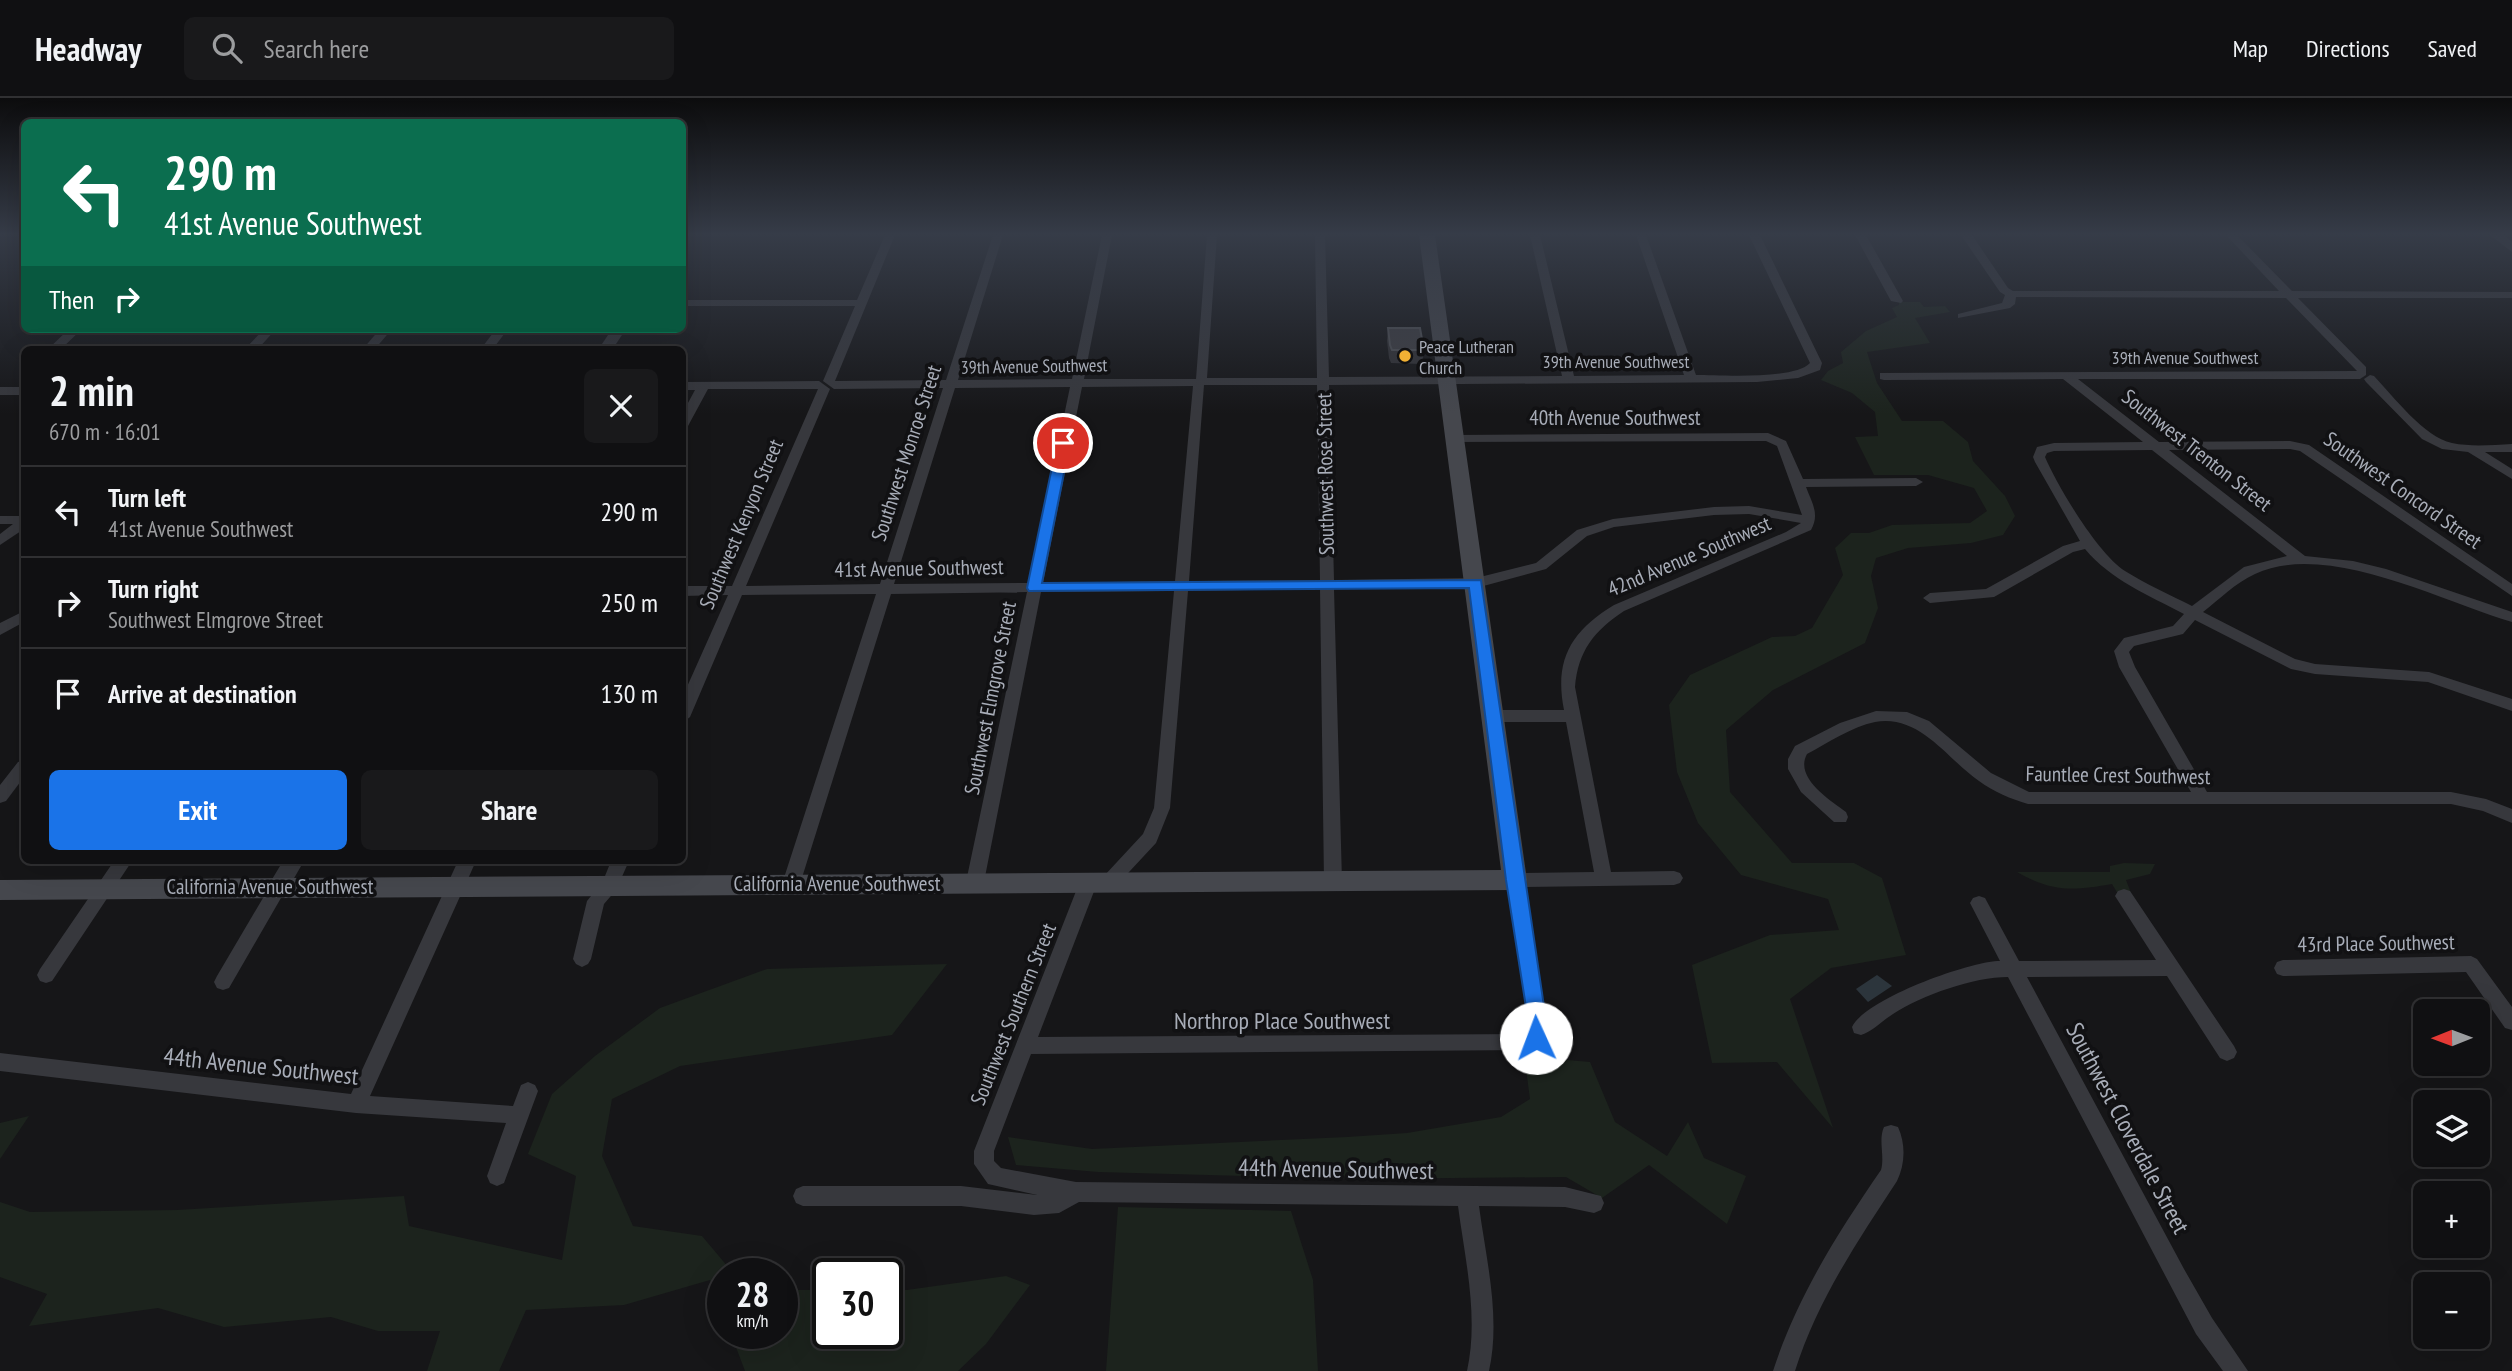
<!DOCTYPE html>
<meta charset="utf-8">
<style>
:root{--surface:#101012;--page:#19191b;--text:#f1f3f6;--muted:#9c9d9f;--line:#303032;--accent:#1a73e8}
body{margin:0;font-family:"PT Sans Narrow",sans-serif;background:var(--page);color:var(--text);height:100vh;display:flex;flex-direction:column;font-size:26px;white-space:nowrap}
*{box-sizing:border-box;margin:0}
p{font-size:23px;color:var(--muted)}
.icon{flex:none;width:38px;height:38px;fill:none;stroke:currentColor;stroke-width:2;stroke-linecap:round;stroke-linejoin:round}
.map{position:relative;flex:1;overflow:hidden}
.drawer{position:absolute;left:21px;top:248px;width:665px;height:518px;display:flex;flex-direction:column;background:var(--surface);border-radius:10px;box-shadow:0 7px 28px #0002,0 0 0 2px var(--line)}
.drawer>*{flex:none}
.top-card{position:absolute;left:21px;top:21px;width:665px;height:214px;border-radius:10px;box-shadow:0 7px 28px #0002,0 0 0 2px var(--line);background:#0b6e4f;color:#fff;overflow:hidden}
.needle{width:46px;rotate:269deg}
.tools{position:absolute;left:2413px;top:901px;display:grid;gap:14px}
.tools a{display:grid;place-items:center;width:77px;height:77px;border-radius:10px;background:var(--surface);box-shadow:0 7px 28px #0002,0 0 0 2px var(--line);font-size:35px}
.speed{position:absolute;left:707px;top:1160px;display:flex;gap:14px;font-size:35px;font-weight:700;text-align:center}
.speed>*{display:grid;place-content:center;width:91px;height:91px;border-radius:50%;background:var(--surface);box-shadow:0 7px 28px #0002,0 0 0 2px var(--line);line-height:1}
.speed small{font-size:18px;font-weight:400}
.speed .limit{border:4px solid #111;border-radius:10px;background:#fff;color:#111}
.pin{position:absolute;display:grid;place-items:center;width:60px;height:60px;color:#fff;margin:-30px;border:4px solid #fff;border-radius:50%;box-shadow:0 2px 7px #0007}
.me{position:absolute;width:77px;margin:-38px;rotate:358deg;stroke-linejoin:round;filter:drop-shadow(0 0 5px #0008)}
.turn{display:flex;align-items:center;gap:24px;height:147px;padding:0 28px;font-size:32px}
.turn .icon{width:91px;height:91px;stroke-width:2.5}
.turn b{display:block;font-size:49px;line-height:60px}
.then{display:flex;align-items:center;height:66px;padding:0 28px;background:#0003;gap:14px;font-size:26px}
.round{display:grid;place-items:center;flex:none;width:74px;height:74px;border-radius:10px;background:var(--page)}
.headline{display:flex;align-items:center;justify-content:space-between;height:119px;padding:0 28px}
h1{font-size:42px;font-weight:700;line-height:52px}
.action{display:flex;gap:14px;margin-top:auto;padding:14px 28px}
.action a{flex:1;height:80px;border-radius:10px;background:var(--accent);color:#fff;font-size:28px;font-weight:700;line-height:80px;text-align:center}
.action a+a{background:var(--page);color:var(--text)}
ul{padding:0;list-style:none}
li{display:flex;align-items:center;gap:21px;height:91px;padding:0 28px;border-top:2px solid var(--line)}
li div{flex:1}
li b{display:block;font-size:26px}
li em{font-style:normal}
header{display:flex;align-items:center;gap:42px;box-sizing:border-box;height:98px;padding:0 35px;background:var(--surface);border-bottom:2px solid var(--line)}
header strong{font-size:33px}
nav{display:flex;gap:38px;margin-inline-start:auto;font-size:24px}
.search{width:490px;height:63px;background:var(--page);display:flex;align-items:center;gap:18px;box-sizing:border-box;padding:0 24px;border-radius:10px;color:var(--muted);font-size:26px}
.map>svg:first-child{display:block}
.green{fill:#1c231d}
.water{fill:#2c353c}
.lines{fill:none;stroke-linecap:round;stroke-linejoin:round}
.minor{fill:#37383d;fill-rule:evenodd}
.tertiary{fill:#37383d;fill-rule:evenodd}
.secondary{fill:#45474d;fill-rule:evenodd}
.wall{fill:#323236}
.building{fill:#3f3f44;stroke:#4f5156;stroke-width:2}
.route{fill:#1a73e8;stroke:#114b97;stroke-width:2}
.poi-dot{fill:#f2b134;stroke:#111113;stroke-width:2.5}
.labels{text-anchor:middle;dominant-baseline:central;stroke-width:7;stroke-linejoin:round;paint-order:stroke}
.far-poi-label{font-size:18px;fill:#a8adb8;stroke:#111113;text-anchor:start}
.far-street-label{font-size:18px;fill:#a8adb8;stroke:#111113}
.street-label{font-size:21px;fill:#a8adb8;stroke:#111113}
.near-street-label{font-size:24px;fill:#a8adb8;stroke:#111113}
</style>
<header>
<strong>Headway</strong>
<div class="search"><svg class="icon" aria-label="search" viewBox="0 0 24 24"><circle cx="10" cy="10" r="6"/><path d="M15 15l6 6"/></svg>Search here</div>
<nav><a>Map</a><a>Directions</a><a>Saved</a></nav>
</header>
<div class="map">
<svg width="2512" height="1273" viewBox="0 0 2512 1273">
<rect width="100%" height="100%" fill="#161618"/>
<path class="green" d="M 1899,204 L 1920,204 L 1924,209 L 1945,208 L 1950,214 L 1915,220 L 1930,245 L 1867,254 L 1877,285 L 1902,323 L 1943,323 L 1968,344 L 1973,363 L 2005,398 L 2015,418 L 2003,437 L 1971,445 L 1908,450 L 1876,460 L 1871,478 L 1878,510 L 1865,545 L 1773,592 L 1726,632 L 1730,694 L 1792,765 L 1854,765 L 1882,780 L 1906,857 L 1831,870 L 1790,901 L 1833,1030 L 1777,964 L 1712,965 L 1692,867 L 1770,837 L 1839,832 L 1828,801 L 1741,777 L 1698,725 L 1677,674 L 1669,607 L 1690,577 L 1772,539 L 1795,538 L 1812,530 L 1843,477 L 1835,450 L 1851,435 L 1869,435 L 1892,427 L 1970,425 L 1987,413 L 1974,390 L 1928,377 L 1874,377 L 1855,339 L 1878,338 L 1875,314 L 1852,295 L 1821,282 L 1828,273 L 1843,265 L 1841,254 L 1866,233 L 1897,219 L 1892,210 L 1899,207 Z
M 2124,765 L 2155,766 L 2150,776 L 2126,782 L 2131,795 L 2118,796 L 2112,786 C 2073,793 2052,794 2017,774 L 2110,774 L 2110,768 Z
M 947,866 L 892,937 L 680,968 L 612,1001 L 602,1058 L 633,1128 L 702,1138 L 734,1176 L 723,1176 L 723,1215 L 710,1182 L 624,1207 L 526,1212 L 499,1273 L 427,1273 L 440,1233 L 378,1233 L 331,1219 L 224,1229 L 158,1210 L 29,1228 L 47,1196 L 0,1179 L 0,1104 L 30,1114 L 177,1112 L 404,1098 L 409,1128 L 562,1162 L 576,1078 L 528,1056 L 552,996 L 595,958 L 660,910 L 767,871 Z
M 1556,961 L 1590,964 L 1615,1024 L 1667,1058 L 1688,1024 L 1704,1060 L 1746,1078 L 1727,1126 L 1649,1067 L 1602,1100 L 1566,1079 L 1352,1081 L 1098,1074 L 1016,1067 L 1008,1039 L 1092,1051 L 1347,1039 L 1407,1035 L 1501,1019 L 1530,1001 L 1526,971 Z
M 29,1018 L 0,1061 L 0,1025 Z
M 1118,1109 L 1291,1113 L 1313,1182 L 1318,1273 L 1106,1273 Z
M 1006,1178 L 1030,1187 L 986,1246 L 958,1273 L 745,1273 L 731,1236 L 782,1236 L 782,1192 L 828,1192 L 828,1236 L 887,1236 L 887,1192 L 907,1192 Z"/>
<path class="water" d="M 1877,877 L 1892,888 L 1868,904 L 1856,891 Z"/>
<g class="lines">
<path class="minor" d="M 885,137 L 895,137 L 835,283 L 946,282 L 993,137 L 1003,137 L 958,282 L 1072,281 L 1102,137 L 1112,137 L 1084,281 L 1196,281 L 1207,137 L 1217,137 L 1207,280 L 1317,280 L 1315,137 L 1325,137 L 1329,279 L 1562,278 L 1530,137 L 1540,137 L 1574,278 L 1684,277 L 1636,137 L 1646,137 L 1696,277 C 1721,277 1794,282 1810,265 L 1749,137 L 1760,137 L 1822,265 L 1820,272 L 1798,280 L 1757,284 L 1329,287 L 1334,482 L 1476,480 L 1536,465 L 1577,432 L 1613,421 L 1714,409 L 1749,408 L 1802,417 L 1777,348 L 1766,343 L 1452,344 L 1452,338 L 1456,337 L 1768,335 L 1786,343 L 1803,381 L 1916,380 L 1923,384 L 1916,388 L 1806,389 C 1812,405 1820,416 1811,432 L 1624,513 C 1594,533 1578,553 1575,589 L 1611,774 L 1674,773 L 1680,775 L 1683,780 L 1680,785 L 1674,787 L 1525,789 L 1546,922 C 1546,937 1546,947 1531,952 L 1031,956 L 994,1053 L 994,1063 L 1001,1070 L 1076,1084 L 1565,1089 L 1601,1098 L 1604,1105 L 1601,1112 L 1594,1115 L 1565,1109 L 1479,1108 C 1486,1161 1501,1219 1489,1273 L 1467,1273 C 1479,1219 1465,1161 1458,1108 L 1079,1104 L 1059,1115 L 1034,1117 L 961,1108 L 803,1108 L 796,1105 L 793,1098 L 796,1091 L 803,1088 L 961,1088 L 1037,1097 L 988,1086 L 974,1066 L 974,1053 L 1080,783 L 1083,778 L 1089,776 L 1095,778 L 1098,783 L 1038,939 L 1527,936 L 1528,922 L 1506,782 L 1509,777 L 1515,775 L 1594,774 L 1566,624 L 1494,624 L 1486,618 L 1494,612 L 1564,612 C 1554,562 1571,533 1614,507 L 1786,434 L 1801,425 L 1749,416 L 1714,417 L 1614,429 L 1587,438 L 1546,471 L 1476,490 L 1334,491 L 1342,783 L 1339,788 L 1333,790 L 1327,788 L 1324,783 L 1320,491 L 1188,493 L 1170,710 L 1156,745 L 1116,788 L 1110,790 L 1104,788 L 1101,783 L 1104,778 L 1143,736 L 1154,710 L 1174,493 L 1041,494 L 984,784 L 981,789 L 975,791 L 969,789 L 966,784 L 1027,494 L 891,496 L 800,786 L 797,791 L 791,793 L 785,791 L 782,786 L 876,496 L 742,497 L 690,619 L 682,625 L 682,600 L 728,497 L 682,498 L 682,488 L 732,488 L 818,291 L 708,291 L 688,328 L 682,332 L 682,316 L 695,292 L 682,292 L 682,284 L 819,283 L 830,291 L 746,488 L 880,486 L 943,290 L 834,291 L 823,283 L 855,208 L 682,208 L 682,202 L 857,202 ZM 1204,287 L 1317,287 L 1320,482 L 1189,483 ZM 1193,288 L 1175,483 L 1043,485 L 1082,289 ZM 1070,289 L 1029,485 L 894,486 L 955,290 Z
M 1855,137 L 1866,137 L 1903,203 L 1901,205 L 1891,203 Z
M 1961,137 L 1972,137 L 2008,190 L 2013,193 L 2279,193 L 2226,137 L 2237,137 L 2292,193 L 2512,194 L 2512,200 L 2298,200 L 2366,269 L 2366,277 L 2360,281 L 2078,281 L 2159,344 L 2290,343 L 2309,347 L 2512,486 L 2512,498 L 2300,353 L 2290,351 L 2169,352 L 2305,458 L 2353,463 L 2386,471 L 2512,514 L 2512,524 C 2443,504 2326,442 2255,476 C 2235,485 2220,501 2203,514 L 2295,561 L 2315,566 L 2429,574 L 2512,601 L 2512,613 L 2428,584 L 2315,576 L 2291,571 L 2195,522 L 2183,536 L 2134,548 L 2129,554 L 2135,569 L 2207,694 L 2451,694 L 2486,701 L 2512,711 L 2512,725 L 2483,713 L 2451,706 L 2028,706 C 2011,701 1994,694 1979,683 C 1947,661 1920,616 1875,624 C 1851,629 1828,645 1807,656 C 1794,680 1830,702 1846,714 L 1848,719 L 1846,724 L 1834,724 L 1801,694 L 1788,671 L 1788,661 L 1795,648 L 1840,625 L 1876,613 L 1907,614 L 1929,623 L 1991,675 L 2029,694 L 2191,694 L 2119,569 L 2114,553 L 2124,540 L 2173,528 L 2184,516 C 2148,497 2111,482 2085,451 L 2073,454 L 1994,499 L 1930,505 L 1923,500 L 1930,495 L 1986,491 L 2063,448 L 2080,443 L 2035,364 L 2033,359 L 2037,349 L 2054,345 L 2143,344 L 2063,281 L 1884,282 L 1880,281 L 1880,275 L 2357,273 L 2286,200 L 2016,199 L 2015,206 L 2010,210 L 1958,220 L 1958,216 L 2002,205 L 2005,197 L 2000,194 ZM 2152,352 L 2287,458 L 2244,469 L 2192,508 C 2170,497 2146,486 2125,473 C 2098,456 2058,389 2045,359 L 2047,355 L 2054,353 Z
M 69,231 L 82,231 L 60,252 L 47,252 Z
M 264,231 L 276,231 L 257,252 L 244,252 Z
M 380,231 L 392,231 L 374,252 L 362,252 Z
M 496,231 L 508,231 L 492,252 L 480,252 Z
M 2370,277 L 2374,278 C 2394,299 2424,339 2452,345 C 2471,349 2492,347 2512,346 L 2512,354 L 2485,354 L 2512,371 L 2512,381 L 2468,354 L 2442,351 L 2422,341 L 2366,284 L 2364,281 Z
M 0,289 L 24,289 L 24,297 L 0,297 Z
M 0,418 L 24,418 L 24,431 L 0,447 L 0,436 L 13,426 L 0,426 Z
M 24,513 L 24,524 L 0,537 L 0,525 Z
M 24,662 L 24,679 L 6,703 L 0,705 L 0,687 L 18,664 Z
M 114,763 L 132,763 L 52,883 L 46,885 L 40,883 L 37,877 L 40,871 Z
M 458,763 L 476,763 L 370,998 L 513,1008 L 521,987 L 528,984 L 535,987 L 538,993 L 504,1085 L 497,1088 L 490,1085 L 487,1078 L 506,1025 L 356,1015 L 0,973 L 0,955 L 351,996 Z
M 611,763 L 629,763 L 616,792 L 604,806 L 591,861 L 588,866 L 582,869 L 576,866 L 573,861 L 587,803 L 603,783 Z
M 279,781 L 285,783 L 288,788 L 285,793 L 229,890 L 223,892 L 217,890 L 214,884 L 217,878 L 273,783 Z
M 2124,791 L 2130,793 L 2234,948 L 2237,954 L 2234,960 L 2227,963 L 2220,960 L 2167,878 L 2027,879 L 2184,1171 L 2212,1220 L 2248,1273 L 2223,1273 L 2196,1236 L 2008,879 C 1974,879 1922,897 1893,916 C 1882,923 1873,933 1861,937 L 1854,935 L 1852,929 C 1865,901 1970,863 2000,863 L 1970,805 L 1973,800 L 1979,798 L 1985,800 L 2019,863 L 2156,862 L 2115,798 L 2118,793 Z
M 2471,858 L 2477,861 L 2512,909 L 2512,932 L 2505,930 L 2466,874 L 2283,878 L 2277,876 L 2274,870 L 2277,864 L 2283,862 Z
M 1891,1027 L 1898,1029 C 1906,1047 1905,1066 1897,1083 C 1857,1144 1817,1203 1795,1273 L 1773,1273 C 1797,1199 1837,1136 1881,1072 C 1885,1058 1878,1042 1884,1029 Z"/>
<path class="tertiary" d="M 2490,137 L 2505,137 L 2512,144 L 2512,154 Z
M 612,231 L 626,231 L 612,252 L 598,252 Z
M 283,763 L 304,763 L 286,794 L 279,797 L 272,794 L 268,788 Z"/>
<path class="secondary" d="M 1419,137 L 1435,137 L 1527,782 L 1524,789 L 1515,792 L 0,802 L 0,782 L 1501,772 Z"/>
</g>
<path class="wall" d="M 1388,230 L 1424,252 L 1422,266 L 1391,265 L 1389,260 L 1387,243 Z"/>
<path class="building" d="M 1388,230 L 1420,230 L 1424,252 L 1392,252 L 1390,247 Z"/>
<linearGradient id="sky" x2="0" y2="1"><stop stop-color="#0c0c0d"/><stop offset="0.43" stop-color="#363c48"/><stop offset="1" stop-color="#363c48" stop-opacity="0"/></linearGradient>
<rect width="2512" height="316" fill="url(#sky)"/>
<path class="route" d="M 1063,342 L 1070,345 L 1042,485 L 1481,482 L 1546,922 L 1543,946 L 1536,949 L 1529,946 L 1526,940 L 1528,922 L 1506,782 L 1469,490 L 1029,493 L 1027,490 L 1057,345 Z"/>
<circle class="poi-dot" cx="1405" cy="258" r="7"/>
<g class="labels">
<g class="far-poi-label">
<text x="1419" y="248">Peace Lutheran<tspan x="1419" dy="21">Church</tspan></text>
</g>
<g class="far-street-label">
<text x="2185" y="259">39th Avenue Southwest</text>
<text x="1616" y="263">39th Avenue Southwest</text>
<text transform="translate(1034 268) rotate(-1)">39th Avenue Southwest</text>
</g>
<g class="street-label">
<text x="1615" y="319">40th Avenue Southwest</text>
<text transform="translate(2197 352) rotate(38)">Southwest Trenton Street</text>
<text transform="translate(906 355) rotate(-72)">Southwest Monroe Street</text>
<text transform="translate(1325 376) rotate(-91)">Southwest Rose Street</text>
<text transform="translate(2403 392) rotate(35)">Southwest Concord Street</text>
<text transform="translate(741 426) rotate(-67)">Southwest Kenyon Street</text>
<text transform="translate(1689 458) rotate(-23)">42nd Avenue Southwest</text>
<text transform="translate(919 470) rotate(-1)">41st Avenue Southwest</text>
<text transform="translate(990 600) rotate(-79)">Southwest Elmgrove Street</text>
<text transform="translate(2118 677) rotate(1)">Fauntlee Crest Southwest</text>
<text x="837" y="785">California Avenue Southwest</text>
<text x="270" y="788">California Avenue Southwest</text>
<text transform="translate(2376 845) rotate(-1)">43rd Place Southwest</text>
<text transform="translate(1013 916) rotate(-68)">Southwest Southern Street</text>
</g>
<g class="near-street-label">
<text x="1282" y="922">Northrop Place Southwest</text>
<text transform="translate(261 968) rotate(6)">44th Avenue Southwest</text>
<text transform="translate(2128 1030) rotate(62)">Southwest Cloverdale Street</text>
<text transform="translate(1336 1071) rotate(1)">44th Avenue Southwest</text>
</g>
</g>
</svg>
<div class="tools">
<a><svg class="needle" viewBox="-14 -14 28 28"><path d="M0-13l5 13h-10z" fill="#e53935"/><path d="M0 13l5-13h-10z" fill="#9c9d9f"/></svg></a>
<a><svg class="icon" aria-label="layers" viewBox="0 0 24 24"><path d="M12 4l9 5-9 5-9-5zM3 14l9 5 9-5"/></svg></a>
<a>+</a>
<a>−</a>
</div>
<div class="speed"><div>28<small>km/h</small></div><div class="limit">30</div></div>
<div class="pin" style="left:1063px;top:345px;background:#d93025"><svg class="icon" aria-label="arrive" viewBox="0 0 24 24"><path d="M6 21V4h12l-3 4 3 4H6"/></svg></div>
<svg class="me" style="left:1536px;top:940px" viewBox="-20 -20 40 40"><circle r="19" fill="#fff"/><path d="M0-13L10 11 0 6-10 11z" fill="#1a73e8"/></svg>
<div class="top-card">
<div class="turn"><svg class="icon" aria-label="left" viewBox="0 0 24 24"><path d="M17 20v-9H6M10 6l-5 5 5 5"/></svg><div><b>290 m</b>41st Avenue Southwest</div></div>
<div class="then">Then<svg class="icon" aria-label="right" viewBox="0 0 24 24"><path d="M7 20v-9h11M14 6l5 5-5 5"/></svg></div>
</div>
<section class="drawer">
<div class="headline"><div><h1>2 min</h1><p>670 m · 16:01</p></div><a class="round"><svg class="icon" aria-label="close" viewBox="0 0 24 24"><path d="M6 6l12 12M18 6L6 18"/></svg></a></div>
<ul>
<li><svg class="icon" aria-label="left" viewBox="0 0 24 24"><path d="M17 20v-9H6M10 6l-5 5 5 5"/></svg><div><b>Turn left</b><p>41st Avenue Southwest</p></div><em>290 m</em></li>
<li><svg class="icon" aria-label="right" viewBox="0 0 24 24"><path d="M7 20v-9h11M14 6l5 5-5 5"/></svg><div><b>Turn right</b><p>Southwest Elmgrove Street</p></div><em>250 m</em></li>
<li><svg class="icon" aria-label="arrive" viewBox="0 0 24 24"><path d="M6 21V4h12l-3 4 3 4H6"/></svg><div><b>Arrive at destination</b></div><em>130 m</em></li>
</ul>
<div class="action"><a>Exit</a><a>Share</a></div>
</section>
</div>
